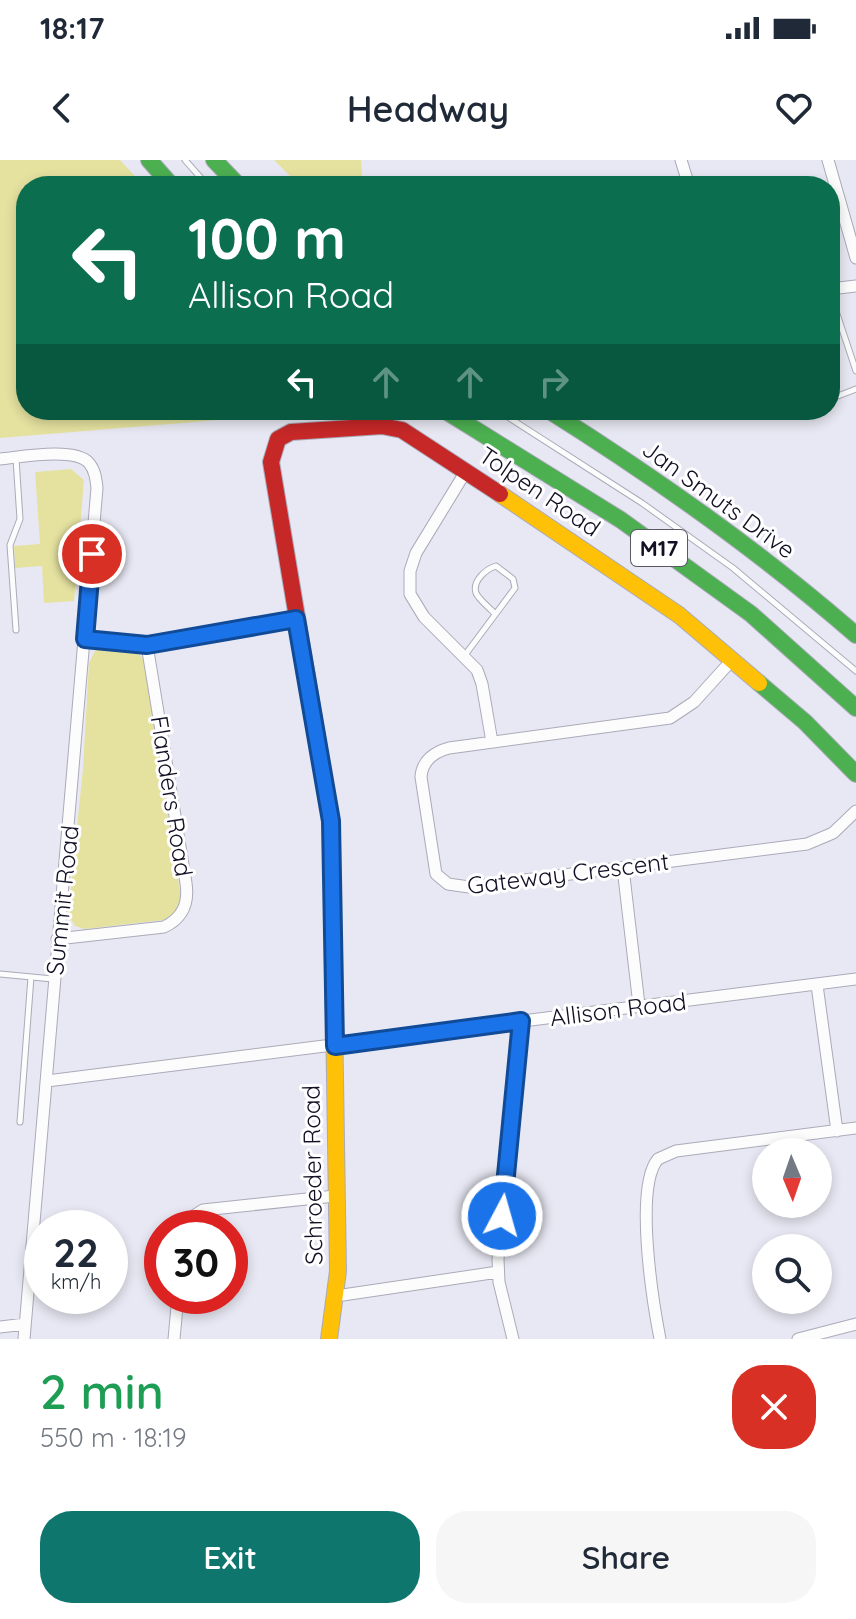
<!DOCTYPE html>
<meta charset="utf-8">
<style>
:root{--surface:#fff;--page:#f6f6f7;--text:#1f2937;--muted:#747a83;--accent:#0f766e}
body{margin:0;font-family:Quicksand,sans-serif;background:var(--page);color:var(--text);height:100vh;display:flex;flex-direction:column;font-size:30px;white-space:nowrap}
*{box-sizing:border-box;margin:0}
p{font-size:26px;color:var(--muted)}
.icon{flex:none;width:44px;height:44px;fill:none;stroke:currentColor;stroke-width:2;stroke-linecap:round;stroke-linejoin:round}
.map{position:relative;height:1179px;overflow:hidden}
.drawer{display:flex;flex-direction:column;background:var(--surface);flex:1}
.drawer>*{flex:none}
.top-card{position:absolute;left:16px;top:16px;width:824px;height:244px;border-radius:32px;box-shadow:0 4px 12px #0003;background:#0b6e4f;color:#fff;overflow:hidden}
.needle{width:52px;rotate:178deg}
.controls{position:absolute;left:752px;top:978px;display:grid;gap:16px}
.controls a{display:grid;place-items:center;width:80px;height:80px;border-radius:50%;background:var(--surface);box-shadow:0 4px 12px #0003;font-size:40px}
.speed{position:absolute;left:24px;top:1050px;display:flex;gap:16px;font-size:40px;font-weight:700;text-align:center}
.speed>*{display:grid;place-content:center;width:104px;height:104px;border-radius:50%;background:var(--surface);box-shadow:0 4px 12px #0003;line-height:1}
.speed small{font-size:20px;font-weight:400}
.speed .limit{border:12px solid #d22;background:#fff;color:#111}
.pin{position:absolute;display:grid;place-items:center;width:68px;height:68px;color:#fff;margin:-34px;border:4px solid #fff;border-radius:50%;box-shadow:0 2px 8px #0007}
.me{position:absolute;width:88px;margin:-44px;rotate:6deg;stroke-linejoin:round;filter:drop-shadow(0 0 6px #0008)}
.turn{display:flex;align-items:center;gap:28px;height:168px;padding:0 40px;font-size:36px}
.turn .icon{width:104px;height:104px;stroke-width:2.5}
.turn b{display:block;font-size:56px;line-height:68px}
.lanes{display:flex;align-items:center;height:76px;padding:0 40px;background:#0003;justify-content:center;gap:40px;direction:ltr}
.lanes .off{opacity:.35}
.round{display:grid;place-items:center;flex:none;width:84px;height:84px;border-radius:32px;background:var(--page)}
.overview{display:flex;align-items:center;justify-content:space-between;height:136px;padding:0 40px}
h1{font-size:48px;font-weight:600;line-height:60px;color:#1e9e55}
.action{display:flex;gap:16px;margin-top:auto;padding:16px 40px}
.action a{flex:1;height:92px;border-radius:32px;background:var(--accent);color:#fff;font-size:32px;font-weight:600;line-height:92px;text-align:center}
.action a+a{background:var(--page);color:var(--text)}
.status{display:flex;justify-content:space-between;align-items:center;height:56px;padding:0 40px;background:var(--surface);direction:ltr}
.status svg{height:22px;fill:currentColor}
header{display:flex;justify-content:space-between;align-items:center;height:104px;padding:0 40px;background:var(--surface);font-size:36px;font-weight:600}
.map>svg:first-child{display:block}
.green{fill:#e5e2a0}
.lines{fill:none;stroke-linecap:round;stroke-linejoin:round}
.lane-casing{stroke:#aaaab9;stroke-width:7}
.street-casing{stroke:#aaaab9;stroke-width:13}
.fast-casing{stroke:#aaaab9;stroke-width:18}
.slow-casing{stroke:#aaaab9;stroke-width:18}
.jam-casing{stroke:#aaaab9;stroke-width:18}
.lane{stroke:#fcfcfd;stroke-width:5}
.street{stroke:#fcfcfd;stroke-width:11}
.fast{stroke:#4caf50;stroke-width:16}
.slow{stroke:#ffc107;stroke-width:16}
.jam{stroke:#c62828;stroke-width:16}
.route-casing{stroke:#114b97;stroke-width:20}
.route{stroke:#1a73e8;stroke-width:14}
.labels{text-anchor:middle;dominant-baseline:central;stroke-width:6;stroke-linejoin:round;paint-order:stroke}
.shield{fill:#fff;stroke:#5a5866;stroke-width:2}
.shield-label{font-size:22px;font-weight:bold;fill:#131025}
.street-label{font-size:24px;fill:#131025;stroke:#fff}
</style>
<div class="status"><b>18:17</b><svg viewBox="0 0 49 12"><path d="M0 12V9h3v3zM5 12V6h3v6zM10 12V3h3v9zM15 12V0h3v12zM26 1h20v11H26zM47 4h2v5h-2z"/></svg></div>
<header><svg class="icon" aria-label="back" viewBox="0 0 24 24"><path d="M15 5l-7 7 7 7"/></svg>Headway<svg class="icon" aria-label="heart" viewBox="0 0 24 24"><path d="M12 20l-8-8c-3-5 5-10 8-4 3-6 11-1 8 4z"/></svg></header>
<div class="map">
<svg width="856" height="1179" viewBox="0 0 856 1179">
<rect width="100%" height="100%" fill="#e8e8f4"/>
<path class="green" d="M 0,0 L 120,0 L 144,26 L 26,26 L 26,250 L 230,250 L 231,259 L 0,278 Z
M 274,0 L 361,0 L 363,26 L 300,26 Z
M 71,309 L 84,320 L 74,441 L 44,443 L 42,406 L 15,408 L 14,386 L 40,384 L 35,312 Z
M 103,486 C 120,487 136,484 144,501 L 181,738 L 174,753 L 164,760 L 84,769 L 75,766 L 68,755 L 83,608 L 89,503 L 95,491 Z"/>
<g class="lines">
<defs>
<path id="lane" d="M 185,0 L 208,26
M 830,133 L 856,211
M 830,239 L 856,229
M 497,250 L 642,343 L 733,408 L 856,511
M 16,299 L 20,359 L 10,385 L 16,470
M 465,495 L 515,428 L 513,419 L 496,406 C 486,409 472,421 476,433 C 479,440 490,448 495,454
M 0,814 L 53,819
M 20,962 L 31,817"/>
<path id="street" d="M 681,0 L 689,26
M 828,0 L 856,98
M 830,129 L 856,126
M 0,299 C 21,297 75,287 89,303 C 95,310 96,319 97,328 L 24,1179
M 466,311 L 416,393 L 410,411 L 410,434 L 424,457 L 477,510 L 482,524 L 492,582
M 85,479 L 147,485 L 296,459
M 732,500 L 694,542 L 670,558 L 449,588 C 434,592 422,601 421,617 L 436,714 L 448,724 L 469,727 L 807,684 L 833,673 L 856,651
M 623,708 L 639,845
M 57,779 L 164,767 C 183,758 189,743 186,723 L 147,485
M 817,825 L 837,971
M 47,921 L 856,819
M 185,1068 L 189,1059 L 203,1050 L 335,1036
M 336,1136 L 498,1112
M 0,1167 L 25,1164
M 174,1179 L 178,1136
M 513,1179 L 499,1122 L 498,1099 L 521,861
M 660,1179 C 653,1143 634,1027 658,999 L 676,991 L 856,968
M 798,1179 L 856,1164"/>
<path id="fast" d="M 149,0 L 172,26
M 214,0 L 239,26
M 444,250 L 621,360 L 751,454 L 856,548
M 548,250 C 656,318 760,391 856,475
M 759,523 L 805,562 L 856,614"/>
<path id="slow" d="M 500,334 L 679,455 L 759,523
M 306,511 L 331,661 L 338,1111 L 329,1179"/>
<path id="jam" d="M 306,511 L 271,302 L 278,279 L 291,272 L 382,266 L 402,270 L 500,334"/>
</defs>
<use href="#lane" class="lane-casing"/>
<use href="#street" class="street-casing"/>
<use href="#fast" class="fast-casing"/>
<use href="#slow" class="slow-casing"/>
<use href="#jam" class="jam-casing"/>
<use href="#lane" class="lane"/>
<use href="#street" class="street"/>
<use href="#fast" class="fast"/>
<use href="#slow" class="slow"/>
<use href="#jam" class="jam"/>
</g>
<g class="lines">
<defs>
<path id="route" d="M 92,394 L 85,479 L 147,485 L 296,459 L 331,661 L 335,886 L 521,861 L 502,1056"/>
</defs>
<use href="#route" class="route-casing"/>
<use href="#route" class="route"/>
</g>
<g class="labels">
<rect class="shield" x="631" y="370" width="56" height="36" rx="6"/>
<g class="shield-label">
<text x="659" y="388">M17</text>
</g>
<g class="street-label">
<text transform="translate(540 331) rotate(34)">Tolpen Road</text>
<text transform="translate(719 339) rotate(36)">Jan Smuts Drive</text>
<text transform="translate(172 636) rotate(81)">Flanders Road</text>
<text transform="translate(568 713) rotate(-7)">Gateway Crescent</text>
<text transform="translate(62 740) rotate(-84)">Summit Road</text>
<text transform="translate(618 849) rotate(-7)">Allison Road</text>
<text transform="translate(312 1015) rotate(-91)">Schroeder Road</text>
</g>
</g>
</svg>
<div class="controls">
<a><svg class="needle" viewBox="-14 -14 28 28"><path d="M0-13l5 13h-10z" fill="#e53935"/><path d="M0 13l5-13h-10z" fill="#747a83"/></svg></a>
<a><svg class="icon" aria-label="search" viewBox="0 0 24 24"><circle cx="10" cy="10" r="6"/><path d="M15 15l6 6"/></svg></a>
</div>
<div class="speed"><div>22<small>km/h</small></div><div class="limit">30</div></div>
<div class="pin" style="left:92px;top:394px;background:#d93025"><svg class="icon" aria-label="arrive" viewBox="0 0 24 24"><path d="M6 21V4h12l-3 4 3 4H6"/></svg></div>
<svg class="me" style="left:502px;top:1056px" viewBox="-20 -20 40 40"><circle r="17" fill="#1a73e8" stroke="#fff" stroke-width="3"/><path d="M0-11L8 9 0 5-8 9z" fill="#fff"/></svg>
<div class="top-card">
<div class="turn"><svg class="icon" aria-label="left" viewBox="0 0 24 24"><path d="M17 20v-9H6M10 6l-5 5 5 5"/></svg><div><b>100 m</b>Allison Road</div></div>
<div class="lanes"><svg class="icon" aria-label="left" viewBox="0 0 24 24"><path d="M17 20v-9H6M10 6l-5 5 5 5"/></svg><svg class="icon off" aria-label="ahead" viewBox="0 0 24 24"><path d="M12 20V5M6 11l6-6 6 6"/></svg><svg class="icon off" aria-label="ahead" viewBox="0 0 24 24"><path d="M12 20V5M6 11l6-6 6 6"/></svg><svg class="icon off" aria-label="right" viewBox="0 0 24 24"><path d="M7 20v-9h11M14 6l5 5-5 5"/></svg></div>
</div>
</div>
<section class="drawer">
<div class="overview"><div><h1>2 min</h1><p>550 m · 18:19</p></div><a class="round" style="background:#d93025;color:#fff"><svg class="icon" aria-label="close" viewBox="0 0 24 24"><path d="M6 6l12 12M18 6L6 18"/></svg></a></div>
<div class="action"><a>Exit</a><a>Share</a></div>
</section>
